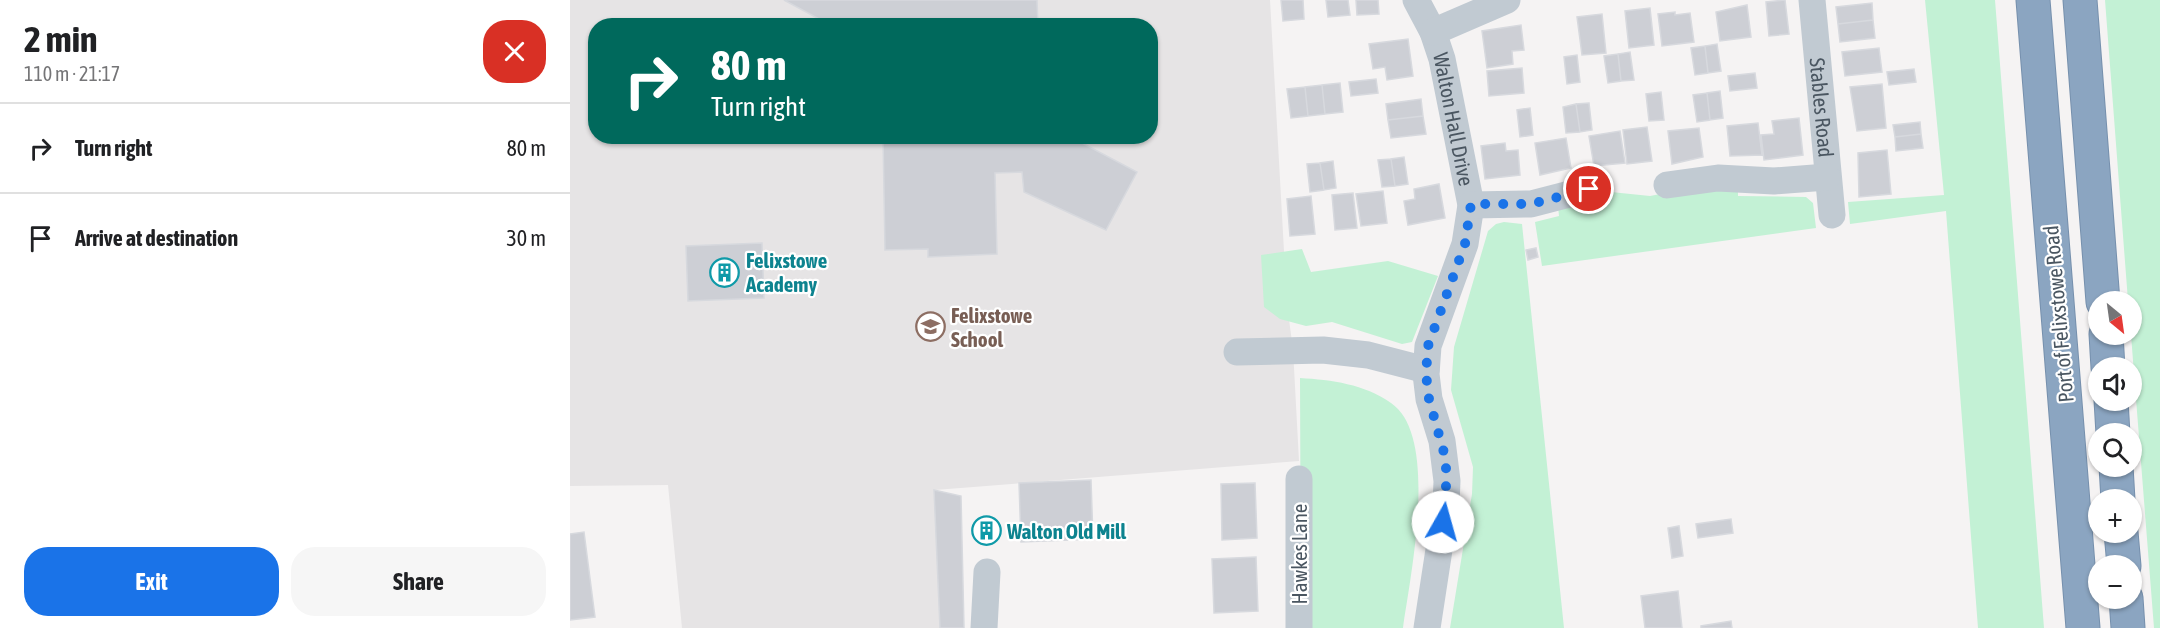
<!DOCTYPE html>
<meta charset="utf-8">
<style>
:root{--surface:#fff;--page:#f6f6f6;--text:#202124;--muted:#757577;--line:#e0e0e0;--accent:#1a73e8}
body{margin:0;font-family:"Asap Condensed",sans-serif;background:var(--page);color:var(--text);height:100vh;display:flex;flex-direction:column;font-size:22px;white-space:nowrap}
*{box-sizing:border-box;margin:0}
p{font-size:20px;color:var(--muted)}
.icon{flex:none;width:33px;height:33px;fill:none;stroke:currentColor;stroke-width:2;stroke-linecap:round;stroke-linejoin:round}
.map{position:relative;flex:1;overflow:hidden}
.sheet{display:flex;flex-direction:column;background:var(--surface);width:570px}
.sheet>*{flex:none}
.banner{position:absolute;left:18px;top:18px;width:570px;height:126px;border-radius:24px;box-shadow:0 2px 4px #0004;background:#00695c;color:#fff;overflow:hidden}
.needle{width:39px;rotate:151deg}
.controls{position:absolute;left:1518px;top:291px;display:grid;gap:12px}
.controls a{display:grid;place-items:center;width:54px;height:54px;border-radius:50%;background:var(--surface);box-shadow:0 2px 4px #0004;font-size:30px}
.pin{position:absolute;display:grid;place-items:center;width:51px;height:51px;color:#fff;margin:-26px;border:3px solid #fff;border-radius:50%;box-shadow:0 2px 6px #0007}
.me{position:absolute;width:66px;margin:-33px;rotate:7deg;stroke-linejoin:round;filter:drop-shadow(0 0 4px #0008)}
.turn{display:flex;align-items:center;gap:21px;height:126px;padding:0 24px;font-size:27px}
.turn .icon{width:78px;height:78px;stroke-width:2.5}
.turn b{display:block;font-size:42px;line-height:51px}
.round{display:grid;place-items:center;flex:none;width:63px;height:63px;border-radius:24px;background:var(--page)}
.summary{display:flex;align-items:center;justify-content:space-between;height:102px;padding:0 24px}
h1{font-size:36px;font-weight:700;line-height:45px}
.action{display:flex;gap:12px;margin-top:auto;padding:12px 24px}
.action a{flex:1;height:69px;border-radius:24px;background:var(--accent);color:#fff;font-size:24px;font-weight:700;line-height:69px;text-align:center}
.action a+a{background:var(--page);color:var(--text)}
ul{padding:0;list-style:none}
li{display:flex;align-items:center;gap:18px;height:90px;padding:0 24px;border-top:2px solid var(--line)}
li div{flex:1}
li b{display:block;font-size:22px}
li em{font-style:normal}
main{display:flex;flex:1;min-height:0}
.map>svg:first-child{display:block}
.education{fill:#e6e4e5;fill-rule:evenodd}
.green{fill:#c3f1d5}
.building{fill:#cdcfd5;stroke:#d7d9de;stroke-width:1.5}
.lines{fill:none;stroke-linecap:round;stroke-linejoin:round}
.highway-casing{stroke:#7690ad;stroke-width:35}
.minor{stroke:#c1cad2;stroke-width:27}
.highway{stroke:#8ba5c1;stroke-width:33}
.route{stroke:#1a73e8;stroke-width:10;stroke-dasharray:0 18}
.labels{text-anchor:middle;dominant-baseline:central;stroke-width:4.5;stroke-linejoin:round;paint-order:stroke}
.street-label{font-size:21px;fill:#4a5661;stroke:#fff}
.culture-label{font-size:21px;font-weight:bold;fill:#0d838f;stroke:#fff;text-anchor:start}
.education-label{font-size:21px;font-weight:bold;fill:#785e54;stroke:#fff;text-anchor:start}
</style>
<main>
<section class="sheet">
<div class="summary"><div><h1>2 min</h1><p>110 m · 21:17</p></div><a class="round" style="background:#d93025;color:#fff"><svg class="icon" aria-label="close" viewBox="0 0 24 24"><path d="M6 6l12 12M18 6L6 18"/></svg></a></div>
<ul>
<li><svg class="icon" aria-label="right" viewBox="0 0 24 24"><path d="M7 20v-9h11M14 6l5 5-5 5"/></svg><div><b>Turn right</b></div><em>80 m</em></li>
<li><svg class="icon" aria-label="arrive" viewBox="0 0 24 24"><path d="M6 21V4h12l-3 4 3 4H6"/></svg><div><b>Arrive at destination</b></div><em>30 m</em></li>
</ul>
<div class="action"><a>Exit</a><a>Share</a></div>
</section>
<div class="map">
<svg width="1590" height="628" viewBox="0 0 1590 628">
<rect width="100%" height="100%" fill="#f5f3f3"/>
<path class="education" d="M 0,0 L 700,0 L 717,305 L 723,349 L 729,461 L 365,490 L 370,628 L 112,628 L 98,485 L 0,486 ZM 26,26 L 580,26 L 580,136 L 26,136 Z"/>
<path class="green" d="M 1355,0 L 1425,0 L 1474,628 L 1408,628 L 1376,211 L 1280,224 L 1278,202 L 1374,195 Z
M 1535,0 L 1590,0 L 1590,628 L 1584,628 L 1561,335 L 1562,302 L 1558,301 Z
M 1121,188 L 1168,188 L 1168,196 L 1236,197 L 1243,203 L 1246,228 L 972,266 L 965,222 L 989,216 L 988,206 L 1041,192 L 1080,196 Z
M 934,222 L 952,224 L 994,628 L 880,628 L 902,494 L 903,467 L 881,390 L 884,347 L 918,231 L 926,224 Z
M 732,249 L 741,272 L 818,261 L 868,276 L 842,342 L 832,344 L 762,322 L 736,326 L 710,319 L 694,307 L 691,255 Z
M 730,378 C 762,380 794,384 821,403 C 870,436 840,577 833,628 L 731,628 Z"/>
<path class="building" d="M 214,0 L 467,0 L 468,26 L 262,26 Z
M 711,0 L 733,0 L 734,19 L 713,21 Z
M 756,0 L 778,0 L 780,15 L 758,17 Z
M 786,0 L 808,0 L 809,14 L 787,15 Z
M 1215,0 L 1219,34 L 1199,36 L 1196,2 Z
M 1302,3 L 1303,20 L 1268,24 L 1266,7 Z
M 1177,5 L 1181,37 L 1150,41 L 1146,12 Z
M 1080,8 L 1084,45 L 1059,48 L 1055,11 Z
M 1105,12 L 1105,15 L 1120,13 L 1124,42 L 1092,46 L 1088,14 Z
M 1032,14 L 1036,53 L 1012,55 L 1007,17 Z
M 1303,20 L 1305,38 L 1270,42 L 1268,24 Z
M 951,25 L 954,50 L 942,51 L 943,64 L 917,68 L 912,31 Z
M 838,39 L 843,76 L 817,80 L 815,67 L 803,69 L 799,44 Z
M 1147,44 L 1151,71 L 1138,73 L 1135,46 Z
M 1135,46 L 1138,73 L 1125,75 L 1121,48 Z
M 1309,48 L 1312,72 L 1275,76 L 1272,52 Z
M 1060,52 L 1064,80 L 1051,81 L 1048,54 Z
M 1048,54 L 1051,81 L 1038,83 L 1034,56 Z
M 1007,55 L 1010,82 L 997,84 L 994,57 Z
M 952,68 L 954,93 L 919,96 L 917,71 Z
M 1344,69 L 1346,82 L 1319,85 L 1317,72 Z
M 1185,73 L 1187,88 L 1160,91 L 1158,76 Z
M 806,79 L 808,93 L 781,96 L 779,82 Z
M 770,83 L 773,112 L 755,114 L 752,85 Z
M 1312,84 L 1316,128 L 1287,131 L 1280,87 Z
M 752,85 L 755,114 L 738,116 L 735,87 Z
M 735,87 L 738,116 L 721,118 L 717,89 Z
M 1150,91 L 1153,118 L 1140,120 L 1137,93 Z
M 1091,92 L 1094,120 L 1079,121 L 1076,94 Z
M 1137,93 L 1140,120 L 1127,122 L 1123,95 Z
M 851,99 L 853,116 L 818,120 L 816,104 Z
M 1019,103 L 1022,130 L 1010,132 L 1006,104 Z
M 1006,104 L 1010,132 L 996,133 L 993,107 Z
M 960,108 L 963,135 L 950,137 L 947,110 Z
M 853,116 L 856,134 L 821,138 L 818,120 Z
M 1229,118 L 1233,155 L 1194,160 L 1191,135 L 1204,134 L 1202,121 Z
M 1350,122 L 1351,134 L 1325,137 L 1323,125 Z
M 1188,123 L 1192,155 L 1160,156 L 1157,126 Z
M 1077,127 L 1082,161 L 1057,164 L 1053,130 Z
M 1129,128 L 1133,157 L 1102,164 L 1098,131 Z
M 1050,131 L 1055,163 L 1024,166 L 1019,136 Z
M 1351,134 L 1353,148 L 1326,151 L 1325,137 Z
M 313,136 L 499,136 L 567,172 L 536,230 L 454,192 L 452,172 L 425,173 L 427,254 L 358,257 L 358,249 L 315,250 Z
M 996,138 L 1001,168 L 970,175 L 965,143 Z
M 935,143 L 936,151 L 948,150 L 950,175 L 915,179 L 911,146 Z
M 1317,150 L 1321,194 L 1289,197 L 1288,153 Z
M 834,157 L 838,184 L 825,186 L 821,159 Z
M 821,159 L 825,186 L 812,187 L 808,160 Z
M 763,161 L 766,188 L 754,190 L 750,163 Z
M 750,163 L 754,190 L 740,192 L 737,164 Z
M 869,184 L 875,218 L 838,225 L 834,201 L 845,199 L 844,189 Z
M 813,191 L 817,223 L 791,226 L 786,194 Z
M 783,193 L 787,228 L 765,230 L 762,195 Z
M 741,196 L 745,234 L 720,236 L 717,199 Z
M 192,243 L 194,298 L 118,301 L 116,246 Z
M 966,248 L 968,257 L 958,260 L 956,250 Z
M 521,480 L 523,539 L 451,542 L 449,483 Z
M 685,483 L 687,538 L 652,540 L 651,484 Z
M 364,490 L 391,496 L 394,628 L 370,628 Z
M 1161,519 L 1163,533 L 1128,538 L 1126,524 Z
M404 531a12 12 0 1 1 24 0a12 12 0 1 1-24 0Z
M 1109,526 L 1113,556 L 1102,558 L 1098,528 Z
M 14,532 L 25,617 L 0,620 L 0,534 Z
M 686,557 L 688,611 L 644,613 L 642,559 Z
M 1108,591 L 1112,628 L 1075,628 L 1071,596 Z
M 1161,621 L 1162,628 L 1131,628 L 1131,626 Z"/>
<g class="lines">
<defs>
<path id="highway" d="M 1463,0 L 1513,628
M 1510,0 L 1533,302
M 1536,334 L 1538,368
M 1541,400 L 1543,434
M 1546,466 L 1548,500
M 1551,532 L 1554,566
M 1556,598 L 1558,628"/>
</defs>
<use href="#highway" class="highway-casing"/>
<g class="minor">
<path id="s1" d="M 846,0 L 863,32 L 872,59 L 901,205 L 895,244 L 858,346 L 856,374 L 859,399 L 872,441 L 877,481 L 876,504 L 857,628"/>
<path id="s2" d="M 1242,0 L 1262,215"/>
<path d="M 863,32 L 937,0"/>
<path d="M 1097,185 L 1148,178 L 1204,181 L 1257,177"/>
<path d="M 901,205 L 961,204 L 1019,189"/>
<path d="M 667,352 L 753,350 L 798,355 L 856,370"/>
<path d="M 729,479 L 729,628"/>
<path d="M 414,628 L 417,572"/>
</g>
<use href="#highway" class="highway"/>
</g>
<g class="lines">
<path class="route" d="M 873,522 L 876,504 L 876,460 L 859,399 L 856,374 L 858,346 L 895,244 L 901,204 L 961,204 L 1019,189"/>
</g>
<defs>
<symbol id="building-ring" viewBox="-11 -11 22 22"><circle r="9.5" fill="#fff" stroke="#0f9aa8" stroke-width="1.5"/><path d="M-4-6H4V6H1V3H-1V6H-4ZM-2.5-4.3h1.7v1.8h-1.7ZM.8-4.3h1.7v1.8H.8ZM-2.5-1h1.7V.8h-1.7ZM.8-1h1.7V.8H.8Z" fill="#0f9aa8"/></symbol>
<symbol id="school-ring" viewBox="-11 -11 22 22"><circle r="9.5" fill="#fff" stroke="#8d6e63" stroke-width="1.5"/><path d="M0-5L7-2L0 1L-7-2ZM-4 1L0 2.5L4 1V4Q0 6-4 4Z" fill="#8d6e63"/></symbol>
</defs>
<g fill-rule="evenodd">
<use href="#building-ring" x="138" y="256" width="33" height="33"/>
<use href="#school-ring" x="344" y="310" width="33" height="33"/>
<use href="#building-ring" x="400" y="514" width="33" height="33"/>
</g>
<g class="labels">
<g class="street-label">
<text stroke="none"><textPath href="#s2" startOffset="108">Stables Road</textPath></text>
<text stroke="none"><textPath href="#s1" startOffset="126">Walton Hall Drive</textPath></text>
<text transform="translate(1488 314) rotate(-95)">Port of Felixstowe Road</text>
<text transform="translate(729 554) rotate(-90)">Hawkes Lane</text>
</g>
<g class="culture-label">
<text x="176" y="260">Felixstowe<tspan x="176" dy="24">Academy</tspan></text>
<text x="437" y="531">Walton Old Mill</text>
</g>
<g class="education-label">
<text x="381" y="315">Felixstowe<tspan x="381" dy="24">School</tspan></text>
</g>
</g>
</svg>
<div class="controls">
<a><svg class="needle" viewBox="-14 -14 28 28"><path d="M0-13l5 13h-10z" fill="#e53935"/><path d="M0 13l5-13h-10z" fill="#757577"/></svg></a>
<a><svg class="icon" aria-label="sound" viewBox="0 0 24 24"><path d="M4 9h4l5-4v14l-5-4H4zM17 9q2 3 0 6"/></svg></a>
<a><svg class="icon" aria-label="search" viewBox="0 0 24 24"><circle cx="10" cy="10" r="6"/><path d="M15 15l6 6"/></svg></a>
<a>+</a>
<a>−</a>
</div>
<div class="pin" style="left:1019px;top:189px;background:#d93025"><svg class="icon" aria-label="arrive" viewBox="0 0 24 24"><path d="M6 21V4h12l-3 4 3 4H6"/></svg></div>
<svg class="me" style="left:873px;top:522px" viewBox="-20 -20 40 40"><circle r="19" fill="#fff"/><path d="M0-13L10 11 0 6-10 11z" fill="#1a73e8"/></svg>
<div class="banner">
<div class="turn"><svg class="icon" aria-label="right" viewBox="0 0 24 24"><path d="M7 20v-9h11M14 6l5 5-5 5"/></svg><div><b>80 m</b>Turn right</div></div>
</div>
</div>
</main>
